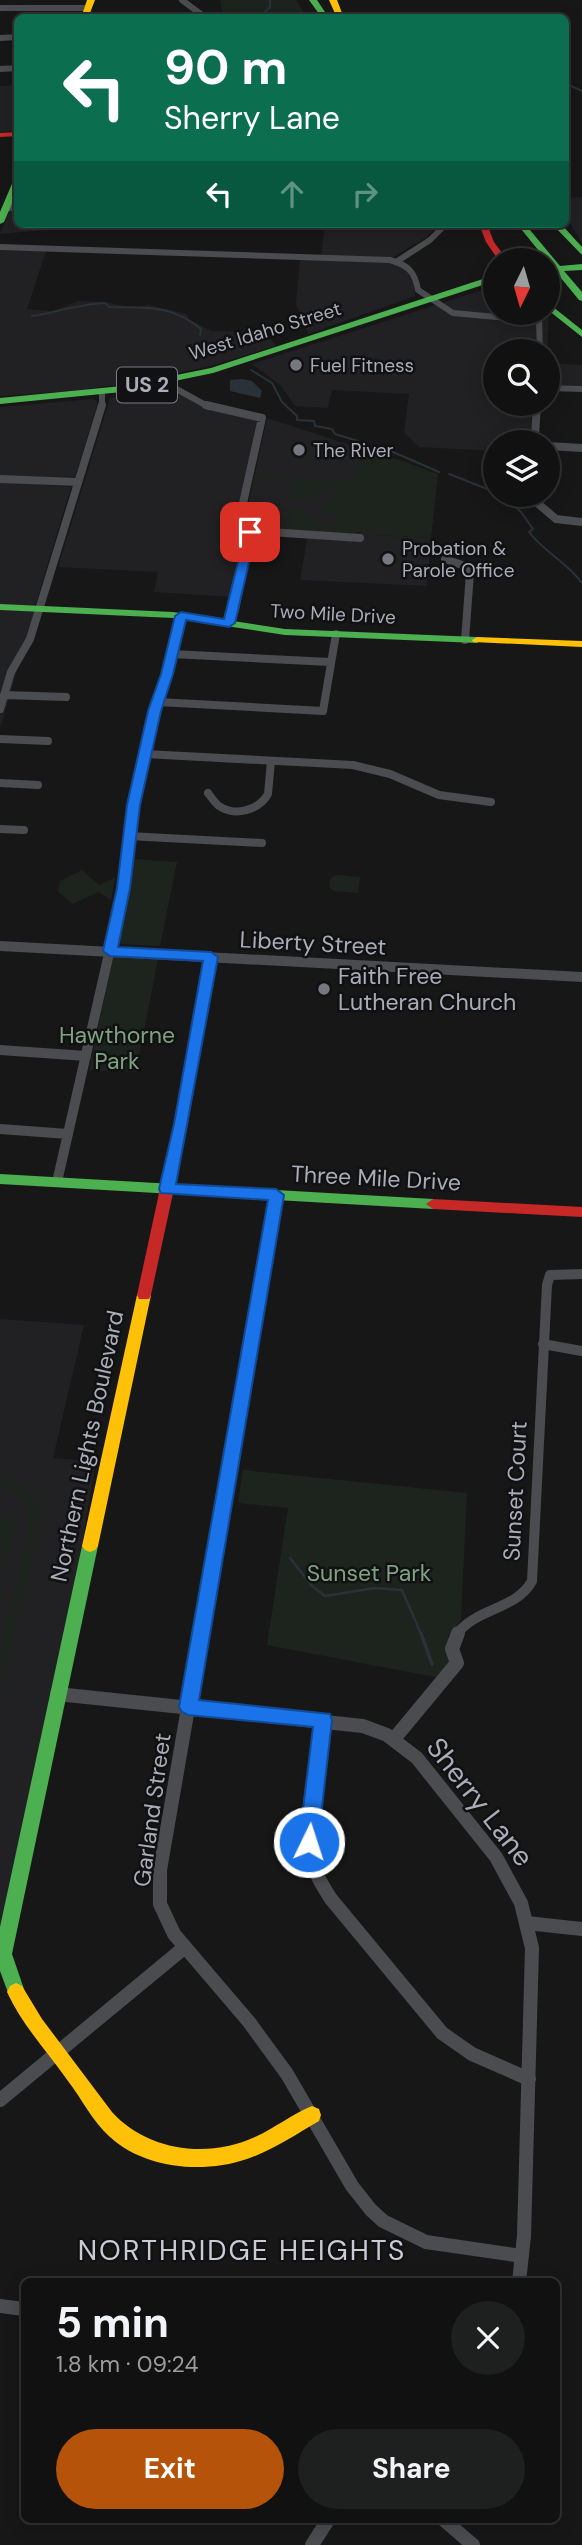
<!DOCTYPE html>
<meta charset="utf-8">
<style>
:root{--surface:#111;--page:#1e1f1f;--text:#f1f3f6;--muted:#9c9d9f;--line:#303131;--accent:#b45309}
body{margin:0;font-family:"DM Sans",sans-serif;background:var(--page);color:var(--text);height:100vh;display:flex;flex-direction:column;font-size:26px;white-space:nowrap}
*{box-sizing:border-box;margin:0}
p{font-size:23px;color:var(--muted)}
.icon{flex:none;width:38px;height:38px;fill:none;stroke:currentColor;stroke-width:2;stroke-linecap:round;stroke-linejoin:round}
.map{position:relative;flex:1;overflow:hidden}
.side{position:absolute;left:21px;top:2278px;width:539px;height:245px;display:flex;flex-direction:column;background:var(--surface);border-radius:10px;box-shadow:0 4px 18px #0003,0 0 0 2px var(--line)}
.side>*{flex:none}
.top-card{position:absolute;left:14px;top:14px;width:555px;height:214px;border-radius:10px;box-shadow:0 4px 18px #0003,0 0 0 2px var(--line);background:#0b6e4f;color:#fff;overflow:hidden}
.needle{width:46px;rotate:185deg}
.controls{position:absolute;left:483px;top:248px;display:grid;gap:14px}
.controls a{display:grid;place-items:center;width:77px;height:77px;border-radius:50%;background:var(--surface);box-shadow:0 4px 18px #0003,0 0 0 2px var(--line);font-size:35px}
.pin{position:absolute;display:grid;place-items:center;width:60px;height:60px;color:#fff;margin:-30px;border-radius:14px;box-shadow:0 4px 10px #0006}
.me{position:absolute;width:77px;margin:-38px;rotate:4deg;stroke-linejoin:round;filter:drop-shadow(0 0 5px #0008)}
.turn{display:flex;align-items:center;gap:24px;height:147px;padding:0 35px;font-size:32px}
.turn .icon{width:91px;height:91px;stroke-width:2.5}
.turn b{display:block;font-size:49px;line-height:60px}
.lanes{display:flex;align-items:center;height:66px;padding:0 35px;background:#0003;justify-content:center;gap:35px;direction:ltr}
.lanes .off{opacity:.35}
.round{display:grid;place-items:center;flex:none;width:74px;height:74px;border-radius:37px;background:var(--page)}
.summary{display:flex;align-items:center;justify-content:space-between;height:119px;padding:0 35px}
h1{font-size:42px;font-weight:700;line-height:52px}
.action{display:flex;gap:14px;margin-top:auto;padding:14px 35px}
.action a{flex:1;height:80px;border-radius:42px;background:var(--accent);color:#fff;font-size:28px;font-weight:700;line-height:80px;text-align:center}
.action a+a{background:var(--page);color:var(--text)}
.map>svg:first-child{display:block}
.built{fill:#212123}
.green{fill:#1d241e}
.water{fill:#2a3239}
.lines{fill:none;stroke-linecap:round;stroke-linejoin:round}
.stream-far2{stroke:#2a3239;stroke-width:2}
.stream-far1{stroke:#2a3239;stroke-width:2.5}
.stream{stroke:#2a3239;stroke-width:3.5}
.street-far3{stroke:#4b4c50;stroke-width:6}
.street-far2{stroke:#4b4c50;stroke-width:8}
.street-far1{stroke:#4b4c50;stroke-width:10}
.street{stroke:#4b4c50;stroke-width:14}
.fast{fill:#4caf50;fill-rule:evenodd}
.slow{fill:#ffc107;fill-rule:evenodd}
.jam{fill:#c62828;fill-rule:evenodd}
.route{fill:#1a73e8;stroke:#114b97;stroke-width:2}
.poi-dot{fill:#757880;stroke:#111113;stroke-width:2.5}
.labels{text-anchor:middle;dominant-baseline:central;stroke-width:5;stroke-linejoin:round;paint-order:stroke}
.far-street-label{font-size:19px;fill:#a8adb8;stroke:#111113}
.far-poi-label{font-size:19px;fill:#a8adb8;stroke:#111113;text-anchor:start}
.shield{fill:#111113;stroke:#7b7e86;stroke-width:2}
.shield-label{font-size:21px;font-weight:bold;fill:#a8adb8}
.street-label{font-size:23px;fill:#a8adb8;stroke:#111113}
.poi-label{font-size:23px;fill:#a8adb8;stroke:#111113;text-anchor:start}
.park-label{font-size:23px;fill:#7fa381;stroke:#111113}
.near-street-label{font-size:28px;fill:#a8adb8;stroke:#111113}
.near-neighbourhood-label{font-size:28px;letter-spacing:2px;fill:#c9ccd4;stroke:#111113}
</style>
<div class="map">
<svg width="582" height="2545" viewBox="0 0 582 2545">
<rect width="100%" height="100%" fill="#171717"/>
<path class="built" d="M 17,85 L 17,131 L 0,132 L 0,86 Z
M 16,195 L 18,224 L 114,224 L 0,234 Z
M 582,197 L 582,243 L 565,215 L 565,198 Z
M 325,224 L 438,224 L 427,237 L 393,257 L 321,256 Z
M 0,250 L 46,251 L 27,309 L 53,311 L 78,301 L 107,302 L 132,308 L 149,305 L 187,314 L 189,319 L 211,331 L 264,332 L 276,346 L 210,366 L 138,382 L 71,391 L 0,396 Z
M 300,259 L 381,261 L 396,264 L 405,268 L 414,281 L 415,296 L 308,334 L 296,304 Z
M 495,286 L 495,313 L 549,313 L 547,352 L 495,352 L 495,404 L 532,404 L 531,435 L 506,440 L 505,443 L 495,443 L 495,451 L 419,447 L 404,432 L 409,394 L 332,390 L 328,408 L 295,406 L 280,385 L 252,364 Z
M 548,363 L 582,365 L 582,386 L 548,385 Z
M 170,388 L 205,406 L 258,421 L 232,535 L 244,536 L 232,597 L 154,592 L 158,572 L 58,567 L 110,398 Z
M 93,399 L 98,402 L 75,477 L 0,476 L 0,407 Z
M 267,418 L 359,448 L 347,534 L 365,532 L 375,535 L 431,538 L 427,586 L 300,580 L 308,533 L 243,529 Z
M 0,482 L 71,487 L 36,603 L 32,606 L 0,605 Z
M 0,610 L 41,611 L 19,663 L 0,729 Z
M 0,1319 L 84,1325 L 53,1458 L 96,1462 L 68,1626 L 0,1933 Z"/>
<path class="green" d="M 220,0 L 296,0 L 307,17 L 223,17 Z
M 358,452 L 397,459 L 438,474 L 431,538 L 375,535 L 358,532 L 347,535 L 284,532 L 288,509 L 292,506 L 329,525 L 338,521 L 332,514 L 322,510 L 323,502 L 334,499 L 342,493 L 335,489 L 311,499 L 292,503 L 290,500 L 293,481 L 258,479 L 248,527 L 243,529 L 255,473 L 274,474 L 278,478 L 354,481 Z
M 132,859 L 177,862 L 160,946 L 116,944 Z
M 82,870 L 99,885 L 115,878 L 111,900 L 99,892 L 72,904 L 58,891 L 60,881 Z
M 336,875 L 360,877 L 358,893 L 334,891 L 329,887 L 330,879 Z
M 113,957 L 158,959 L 136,1072 L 89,1070 Z
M 243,1470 L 467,1493 L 461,1620 L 448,1636 L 450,1662 L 440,1678 L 267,1645 L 288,1508 L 238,1503 Z
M 0,1474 C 24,1483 38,1494 42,1519 L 0,1695 L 0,1647 L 29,1527 C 29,1506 20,1492 0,1485 Z
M 0,1517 L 17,1519 L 0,1586 Z"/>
<path class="water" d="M 242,379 L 252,381 L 262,391 L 260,398 L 230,391 L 230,380 Z"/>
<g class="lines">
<path class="stream-far2" d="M 265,18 L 263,14 L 270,7 L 270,0
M 565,83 L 582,91
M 32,316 C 57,312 80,304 105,303 L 109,307 C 146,308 171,304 201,329 L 200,335
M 251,370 L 272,383 L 282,402 L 297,416 L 297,420 L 314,421 L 315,426 L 332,429 L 335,434 L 358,441 L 357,446 L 393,452 L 439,472
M 449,474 L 495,492
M 502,495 L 521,512 L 533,529 L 529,532 C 544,552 568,563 582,583"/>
<path class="stream-far1" d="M 290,1558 L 312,1586 L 325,1596 L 375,1588 L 402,1590 L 421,1634"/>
<path class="stream" d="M 421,1633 L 432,1664"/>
<path class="street-far3" d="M 182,0 L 206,18
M 0,8 L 88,8
M 0,38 L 18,37
M 0,69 L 18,68
M 6,208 L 18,208
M 0,247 L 390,260 C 408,265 415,272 418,290 L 453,313 L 539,321 L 540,352
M 396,262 L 430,240 L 446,224
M 162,381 L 209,407
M 548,388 L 582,389
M 102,392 L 102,407
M 537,407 L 537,404"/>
<path class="street-far2" d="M 206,405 L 262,418 L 237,530 L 360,538
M 537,405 L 535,435 L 540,443
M 548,446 L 582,448
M 0,479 L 78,482
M 528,495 L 556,519 L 582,522
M 445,559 L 462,565 L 470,573 L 465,640
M 229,623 L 235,610 L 250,532
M 172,654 L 330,662
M 4,695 L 66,697
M 158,702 L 323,711 L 336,634
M 0,709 L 11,672 L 30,639 L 102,405
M 0,739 L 48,741
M 145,754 L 353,765 L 390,774 L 439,795 L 491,802
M 0,783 L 38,785
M 208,793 C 211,797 215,803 219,806 C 235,817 259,810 268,794 L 271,761
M 0,829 L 24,830
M 128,836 L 262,843
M 113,938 C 123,894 126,849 134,805 C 146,741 166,679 181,616"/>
<path class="street-far1" d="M 0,946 L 582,977
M 0,1050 L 86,1056
M 0,1129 L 68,1134
M 57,1182 L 113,936
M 543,1344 L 582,1351
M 201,1634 L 276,1195
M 457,1634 C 476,1608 516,1610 532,1581 L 547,1285 L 550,1275 L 582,1274"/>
<path class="street" d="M 201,1633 L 160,1870 L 160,1904 L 174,1934 L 249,2022 L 287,2074 L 352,2186 L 371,2210 L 383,2221 L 426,2242 L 522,2256
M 57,1694 L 363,1726 L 387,1735 L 417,1758 L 496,1857 L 521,1903 L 532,1948 L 524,2236 L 519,2282
M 323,1720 C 318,1758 303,1819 310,1855 C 314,1872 322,1885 331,1899 L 442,2033 L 472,2054 L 529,2079
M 394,1739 L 457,1663 L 452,1649 L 458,1633
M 527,1923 L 582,1929
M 0,2100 L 185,1947
M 0,2306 L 24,2309
M 444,2520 L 473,2545
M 312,2545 L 328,2520"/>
<path class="fast" d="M 309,0 L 317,0 L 329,18 L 322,18 Z
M 18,177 L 18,190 L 4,222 L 0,224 L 0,212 L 14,179 Z
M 517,224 L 525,224 L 560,266 L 582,264 L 582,270 L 564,271 L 582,292 L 582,301 L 579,300 L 556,272 L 548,273 L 548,267 L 552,267 Z
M 552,224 L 561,224 L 582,247 L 582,255 Z
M 495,275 L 495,281 L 213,373 L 122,392 L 0,404 L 0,398 L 122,386 L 211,368 Z
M 548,303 L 582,330 L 582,337 L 548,310 Z
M 0,604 L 173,612 L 285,629 L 477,637 L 482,640 L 477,643 L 285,635 L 173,618 L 0,610 Z
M 0,1174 L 433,1199 L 440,1204 L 433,1209 L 0,1184 Z
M 90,1540 L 95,1542 L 98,1546 L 12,1954 L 25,1992 L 22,1998 L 16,2001 L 10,1998 L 0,1971 L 0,1927 L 82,1546 L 85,1542 Z"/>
<path class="slow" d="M 87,0 L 95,0 L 88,18 L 81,18 Z
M 329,0 L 337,0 L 344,18 L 337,18 Z
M 477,637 L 582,641 L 582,647 L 473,642 L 472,640 Z
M 144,1290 L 149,1291 L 151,1295 L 98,1546 L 95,1550 L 90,1552 L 85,1550 L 82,1546 L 137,1295 L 139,1291 Z
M 16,1983 L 22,1986 L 42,2019 L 112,2112 C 147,2151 208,2159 255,2137 C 275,2128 292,2114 312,2106 L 319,2109 L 321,2115 L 319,2121 C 295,2135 273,2150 247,2159 C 203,2174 145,2169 110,2137 C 92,2121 82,2099 68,2081 C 47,2051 22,2025 7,1992 L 10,1986 Z"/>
<path class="jam" d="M 18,132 L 18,136 L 0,137 L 0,133 Z
M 479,224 L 487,224 L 494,242 L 508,261 L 499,261 L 486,242 Z
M 211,953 L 217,957 L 188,1124 L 151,1295 L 149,1299 L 139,1299 L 137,1295 L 174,1124 L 205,957 Z
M 433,1199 L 582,1207 L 582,1217 L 433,1209 L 426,1204 Z"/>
</g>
<path class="route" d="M 246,530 L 256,532 L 235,623 L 229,627 L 186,620 L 173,674 L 161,711 L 140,805 L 130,888 L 118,947 L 211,952 L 218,957 L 176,1184 L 276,1189 L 284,1195 L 199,1700 L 330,1714 L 332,1720 L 318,1842 L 316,1848 L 309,1850 L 302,1848 L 299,1842 L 313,1727 L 188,1715 L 182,1712 L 179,1707 L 268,1200 L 161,1193 L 159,1189 L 174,1124 L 203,961 L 110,956 L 103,951 L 117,888 L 127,805 L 148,711 L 161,674 L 175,616 L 181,612 L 224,619 Z"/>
<g class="poi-dot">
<circle cx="296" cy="365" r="7"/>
<circle cx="299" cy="450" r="7"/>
<circle cx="388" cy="559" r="7"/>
<circle cx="324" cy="989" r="7"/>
</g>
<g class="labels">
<g class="far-street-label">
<text transform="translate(265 331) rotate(-17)">West Idaho Street</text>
<text transform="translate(333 614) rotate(3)">Two Mile Drive</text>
</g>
<g class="far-poi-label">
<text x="310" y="365">Fuel Fitness</text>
<text x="313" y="450">The River</text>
<text x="402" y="548">Probation &amp;<tspan x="402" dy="22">Parole Office</tspan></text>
</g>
<rect class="shield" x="117" y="367.5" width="60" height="35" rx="5"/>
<g class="shield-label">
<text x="147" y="385">US 2</text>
</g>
<g class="street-label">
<text transform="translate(313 943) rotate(3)">Liberty Street</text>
<text transform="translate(376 1178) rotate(3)">Three Mile Drive</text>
<text transform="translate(87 1446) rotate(-78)">Northern Lights Boulevard</text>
<text transform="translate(515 1491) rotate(-87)">Sunset Court</text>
<text transform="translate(152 1810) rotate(-82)">Garland Street</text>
</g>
<g class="poi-label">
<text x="338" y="976">Faith Free<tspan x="338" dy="26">Lutheran Church</tspan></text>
</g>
<g class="park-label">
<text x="117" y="1035">Hawthorne<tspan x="117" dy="26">Park</tspan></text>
<text x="369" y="1573">Sunset Park</text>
</g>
<g class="near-street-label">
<text transform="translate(480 1802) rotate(52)">Sherry Lane</text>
</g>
<g class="near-neighbourhood-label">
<text x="242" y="2250">NORTHRIDGE HEIGHTS</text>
</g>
</g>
</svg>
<div class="controls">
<a><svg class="needle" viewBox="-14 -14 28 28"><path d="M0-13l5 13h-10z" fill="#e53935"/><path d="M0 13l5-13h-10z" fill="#9c9d9f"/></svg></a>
<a><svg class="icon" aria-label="search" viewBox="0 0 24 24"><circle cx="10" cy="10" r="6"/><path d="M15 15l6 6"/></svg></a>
<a><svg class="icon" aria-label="layers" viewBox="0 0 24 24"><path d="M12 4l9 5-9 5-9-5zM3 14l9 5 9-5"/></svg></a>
</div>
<div class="pin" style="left:250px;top:532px;background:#d93025"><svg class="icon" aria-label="arrive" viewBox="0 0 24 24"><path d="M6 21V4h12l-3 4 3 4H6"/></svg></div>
<svg class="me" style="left:309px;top:1842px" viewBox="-20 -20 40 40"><circle r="17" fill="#1a73e8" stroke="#fff" stroke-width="3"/><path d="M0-11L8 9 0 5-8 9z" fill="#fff"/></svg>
<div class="top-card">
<div class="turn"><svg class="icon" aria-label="left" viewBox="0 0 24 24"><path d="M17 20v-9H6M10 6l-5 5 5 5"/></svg><div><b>90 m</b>Sherry Lane</div></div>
<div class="lanes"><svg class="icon" aria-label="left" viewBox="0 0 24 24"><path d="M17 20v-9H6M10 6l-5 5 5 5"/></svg><svg class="icon off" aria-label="ahead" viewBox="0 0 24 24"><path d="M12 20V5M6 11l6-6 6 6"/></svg><svg class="icon off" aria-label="right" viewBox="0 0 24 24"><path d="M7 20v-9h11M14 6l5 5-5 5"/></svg></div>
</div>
<section class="side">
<div class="summary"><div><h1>5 min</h1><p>1.8 km · 09:24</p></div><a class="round"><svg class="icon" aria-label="close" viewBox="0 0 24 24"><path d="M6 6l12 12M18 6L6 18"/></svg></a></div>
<div class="action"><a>Exit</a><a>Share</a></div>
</section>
</div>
